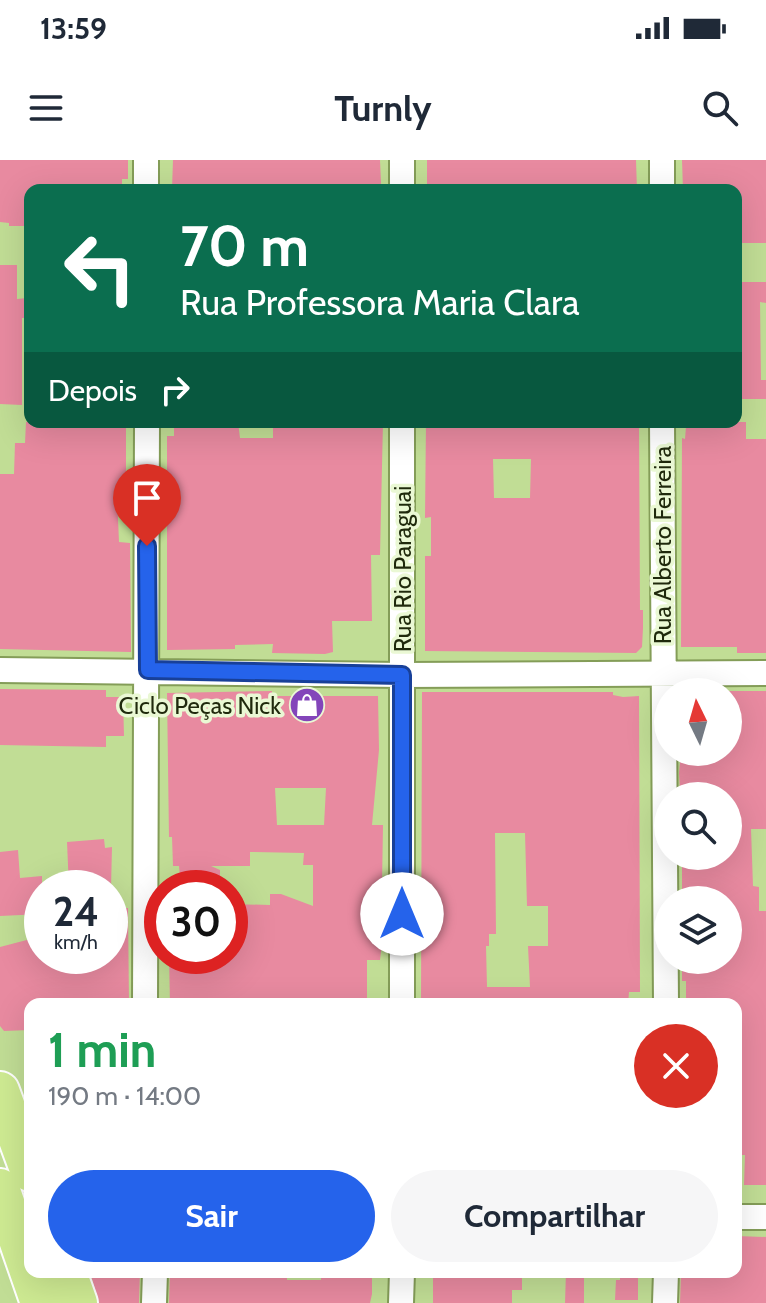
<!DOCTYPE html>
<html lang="pt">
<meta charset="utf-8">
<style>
:root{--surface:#fff;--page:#f6f6f7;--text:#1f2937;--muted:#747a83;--accent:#2563eb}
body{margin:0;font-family:Cabin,sans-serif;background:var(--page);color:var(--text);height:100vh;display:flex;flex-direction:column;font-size:30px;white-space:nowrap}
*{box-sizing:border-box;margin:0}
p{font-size:26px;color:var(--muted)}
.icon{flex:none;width:44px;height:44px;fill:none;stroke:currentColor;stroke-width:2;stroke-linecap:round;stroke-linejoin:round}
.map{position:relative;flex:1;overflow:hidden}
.panel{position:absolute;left:24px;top:838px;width:718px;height:280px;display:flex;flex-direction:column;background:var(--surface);border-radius:16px;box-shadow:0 8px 32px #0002}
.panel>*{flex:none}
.guide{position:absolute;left:24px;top:24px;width:718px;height:244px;border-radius:16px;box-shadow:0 8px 32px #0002;background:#0b6e4f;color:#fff;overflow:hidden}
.needle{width:52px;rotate:355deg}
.fabs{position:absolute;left:654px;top:518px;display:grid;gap:16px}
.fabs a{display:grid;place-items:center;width:88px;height:88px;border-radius:50%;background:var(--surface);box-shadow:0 8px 32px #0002;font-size:40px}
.speed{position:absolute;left:24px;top:710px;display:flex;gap:16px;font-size:40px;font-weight:700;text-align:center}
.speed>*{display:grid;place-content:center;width:104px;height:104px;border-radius:50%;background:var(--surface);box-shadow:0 8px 32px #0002;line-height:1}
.speed small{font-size:20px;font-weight:400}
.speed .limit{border:12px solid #d22;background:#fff;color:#111}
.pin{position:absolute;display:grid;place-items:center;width:68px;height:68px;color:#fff;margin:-82px -34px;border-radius:50% 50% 50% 0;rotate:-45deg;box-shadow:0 0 8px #0007}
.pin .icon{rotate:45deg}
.me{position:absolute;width:88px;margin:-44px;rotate:0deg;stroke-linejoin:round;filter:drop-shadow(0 0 6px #0008)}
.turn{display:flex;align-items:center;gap:28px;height:168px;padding:0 24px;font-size:36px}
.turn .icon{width:104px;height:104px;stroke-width:2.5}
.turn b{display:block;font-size:56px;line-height:68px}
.then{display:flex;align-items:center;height:76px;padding:0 24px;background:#0003;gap:16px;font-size:30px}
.round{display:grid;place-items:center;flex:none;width:84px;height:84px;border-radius:42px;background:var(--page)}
.head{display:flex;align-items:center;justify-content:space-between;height:136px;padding:0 24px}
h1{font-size:48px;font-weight:700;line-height:60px;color:#1e9e55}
.cta{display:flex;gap:16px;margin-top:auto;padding:16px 24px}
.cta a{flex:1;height:92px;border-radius:48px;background:var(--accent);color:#fff;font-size:32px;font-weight:700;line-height:92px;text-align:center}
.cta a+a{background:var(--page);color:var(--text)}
.status{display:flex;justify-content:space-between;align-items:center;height:56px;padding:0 40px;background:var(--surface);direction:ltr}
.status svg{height:22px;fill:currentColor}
header{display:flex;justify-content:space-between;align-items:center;height:104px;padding:0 24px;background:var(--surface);font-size:36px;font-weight:700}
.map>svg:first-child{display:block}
.building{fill:#e88aa0;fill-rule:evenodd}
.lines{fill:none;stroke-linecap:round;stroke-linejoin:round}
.minor-casing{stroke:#849d58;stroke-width:28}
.primary-casing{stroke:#fff;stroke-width:42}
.minor{stroke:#fff;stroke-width:24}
.primary{stroke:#ceea92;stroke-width:38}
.route-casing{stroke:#184099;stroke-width:20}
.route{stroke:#2563eb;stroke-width:14}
.labels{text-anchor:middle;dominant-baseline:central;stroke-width:7;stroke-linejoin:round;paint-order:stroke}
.street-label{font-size:24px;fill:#1f290c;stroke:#eaf8d4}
.poi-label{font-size:24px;fill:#1f290c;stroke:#eaf8d4;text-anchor:end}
</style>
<div class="status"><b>13:59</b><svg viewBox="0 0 49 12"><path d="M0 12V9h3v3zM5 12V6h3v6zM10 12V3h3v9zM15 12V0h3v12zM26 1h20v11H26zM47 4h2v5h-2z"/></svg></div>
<header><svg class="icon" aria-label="menu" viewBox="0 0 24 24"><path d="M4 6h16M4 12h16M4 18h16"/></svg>Turnly<svg class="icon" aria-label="search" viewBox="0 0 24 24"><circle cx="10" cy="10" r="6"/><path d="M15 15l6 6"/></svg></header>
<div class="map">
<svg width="766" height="1143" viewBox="0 0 766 1143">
<rect width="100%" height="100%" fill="#c1dd95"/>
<path class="building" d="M 0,0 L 128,0 L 128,19 L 122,19 L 122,30 L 30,30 L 30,66 L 9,66 L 9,63 L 0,62 Z
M 173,0 L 380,0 L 381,23 L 380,30 L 172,29 Z
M 427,0 L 636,0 L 637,30 L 427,30 Z
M 682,0 L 766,0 L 766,83 L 736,83 L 736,30 L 683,30 Z
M 0,105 L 17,105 L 17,139 L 27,138 L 28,158 L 22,158 L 22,245 L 0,244 Z
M 736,122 L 766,122 L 766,143 L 760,142 L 761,220 L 766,220 L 766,239 L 736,239 Z
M 26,262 L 112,262 L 112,267 L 126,267 L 126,334 L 117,335 L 119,382 L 130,383 L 131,492 L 0,489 L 0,314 L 14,314 L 15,283 L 25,283 Z
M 174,262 L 238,262 L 240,278 L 273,278 L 273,262 L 383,262 L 380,395 L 371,395 L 372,461 L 332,461 L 333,492 L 325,494 L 272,493 L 273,484 L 235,485 L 235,489 L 167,490 L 167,276 L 174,276 Z
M 426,262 L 639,262 L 640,450 L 643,450 L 643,468 L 642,487 L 636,493 L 425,491 L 425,396 L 431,396 L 431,357 L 425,358 ZM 493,299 L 531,299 L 530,338 L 494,338 Z
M 702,262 L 746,262 L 746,279 L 766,279 L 766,493 L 737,493 L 737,487 L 681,487 L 682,278 L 685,279 L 686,267 L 702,267 Z
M 0,529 L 106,530 L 106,537 L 123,537 L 124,576 L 106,576 L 106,587 L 0,585 Z
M 272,531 L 272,536 L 378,536 L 379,590 L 372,665 L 383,665 L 382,725 L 375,725 L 375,765 L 382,765 L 382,783 L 380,800 L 367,800 L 367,844 L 170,844 L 169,796 L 230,796 L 230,744 L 270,745 L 270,734 L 281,734 L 313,746 L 313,705 L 303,705 L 304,693 L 250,692 L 250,706 L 211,706 L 220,710 L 220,728 L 181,728 L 179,706 L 173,706 L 172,677 L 169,677 L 167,533 ZM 275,628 L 326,628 L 324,665 L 277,665 Z
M 728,531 L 766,531 L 766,669 L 751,669 L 753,726 L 759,727 L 759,751 L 766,751 L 766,1025 L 744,1025 L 745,995 L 736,995 L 736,844 L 686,844 L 686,821 L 682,821 L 682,800 L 728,800 L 728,740 L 682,740 L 682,696 L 728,696 L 728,636 L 690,636 L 690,630 L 680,630 L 679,613 L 681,592 L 728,592 Z
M 422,532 L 613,532 L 613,535 L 623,537 L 639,536 L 640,832 L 629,832 L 628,844 L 421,844 ZM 495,673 L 525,673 L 527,746 L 548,746 L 548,786 L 528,786 L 530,827 L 487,827 L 486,786 L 489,786 L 489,774 L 496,774 Z
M 104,679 L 105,688 L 112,687 L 111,728 L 69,728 L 67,682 Z
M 18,690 L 20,718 L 42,716 L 42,754 L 0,756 L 0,692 Z
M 128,748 L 129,844 L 30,844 L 30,870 L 4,871 L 0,866 L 0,787 L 42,776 L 42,796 L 110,796 L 110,749 Z
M 736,1076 L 766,1077 L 766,1143 L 680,1143 L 681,1112 L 736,1112 Z
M 90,1112 L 140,1112 L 139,1143 L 99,1143 Z
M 170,1112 L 287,1112 L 287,1120 L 321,1120 L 321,1112 L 372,1112 L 372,1134 L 370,1143 L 169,1143 Z
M 433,1112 L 522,1112 L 522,1130 L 512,1130 L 512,1143 L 433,1143 Z
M 566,1112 L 584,1112 L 584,1143 L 565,1143 Z
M 620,1112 L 638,1112 L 638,1140 L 615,1140 L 616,1120 L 620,1120 Z"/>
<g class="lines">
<defs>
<path id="minor" d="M 146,0 L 146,30
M 662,0 L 662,30
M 402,30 L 402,0
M 402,262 L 402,844
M 662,262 L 666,844
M 0,510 L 402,515 L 766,513
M 145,844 L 147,262
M 736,1057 L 766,1057
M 154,1143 L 155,1112
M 401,1143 L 402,1112
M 665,1143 L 666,1112"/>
<path id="primary" d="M 0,931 L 30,1012
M 0,1028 L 40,1143
M 67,1112 L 78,1143"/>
</defs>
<use href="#minor" class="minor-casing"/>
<use href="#primary" class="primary-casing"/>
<use href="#minor" class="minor"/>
<use href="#primary" class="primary"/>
</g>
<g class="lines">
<defs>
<path id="route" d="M 147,386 L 148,510 L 402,515 L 402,754"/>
</defs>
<use href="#route" class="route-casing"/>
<use href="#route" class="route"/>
</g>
<defs>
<symbol id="shop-disc" viewBox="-11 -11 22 22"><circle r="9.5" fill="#8345ba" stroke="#eaf8d4"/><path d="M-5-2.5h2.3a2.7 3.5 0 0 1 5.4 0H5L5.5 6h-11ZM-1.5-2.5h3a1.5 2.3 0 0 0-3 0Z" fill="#fff"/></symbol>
</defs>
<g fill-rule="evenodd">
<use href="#shop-disc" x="287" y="525" width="40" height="40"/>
</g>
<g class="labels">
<g class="street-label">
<text transform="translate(662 385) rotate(-90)">Rua Alberto Ferreira</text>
<text transform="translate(402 409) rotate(-90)">Rua Rio Paraguai</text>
</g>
<g class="poi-label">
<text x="281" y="545">Ciclo Peças Nick</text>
</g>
</g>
</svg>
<div class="fabs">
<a><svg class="needle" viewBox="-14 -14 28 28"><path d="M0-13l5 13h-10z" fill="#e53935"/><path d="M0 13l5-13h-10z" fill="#747a83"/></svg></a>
<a><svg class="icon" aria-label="search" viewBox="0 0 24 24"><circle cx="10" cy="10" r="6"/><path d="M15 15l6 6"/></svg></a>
<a><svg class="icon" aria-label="layers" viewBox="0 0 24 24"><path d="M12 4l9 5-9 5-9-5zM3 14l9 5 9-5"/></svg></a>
</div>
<div class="speed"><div>24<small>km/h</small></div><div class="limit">30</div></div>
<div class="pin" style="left:147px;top:386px;background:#d93025"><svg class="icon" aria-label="arrive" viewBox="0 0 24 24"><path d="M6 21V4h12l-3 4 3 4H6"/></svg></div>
<svg class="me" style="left:402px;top:754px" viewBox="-20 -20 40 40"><circle r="19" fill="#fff"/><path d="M0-13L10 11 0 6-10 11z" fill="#2563eb"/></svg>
<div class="guide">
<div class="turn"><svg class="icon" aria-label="left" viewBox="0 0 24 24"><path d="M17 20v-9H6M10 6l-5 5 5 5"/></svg><div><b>70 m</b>Rua Professora Maria Clara</div></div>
<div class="then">Depois<svg class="icon" aria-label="right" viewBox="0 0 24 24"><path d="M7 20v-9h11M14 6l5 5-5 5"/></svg></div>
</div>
<section class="panel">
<div class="head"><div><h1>1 min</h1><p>190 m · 14:00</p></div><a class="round" style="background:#d93025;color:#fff"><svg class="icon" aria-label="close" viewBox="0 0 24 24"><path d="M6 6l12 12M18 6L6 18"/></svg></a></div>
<div class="cta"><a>Sair</a><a>Compartilhar</a></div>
</section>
</div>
